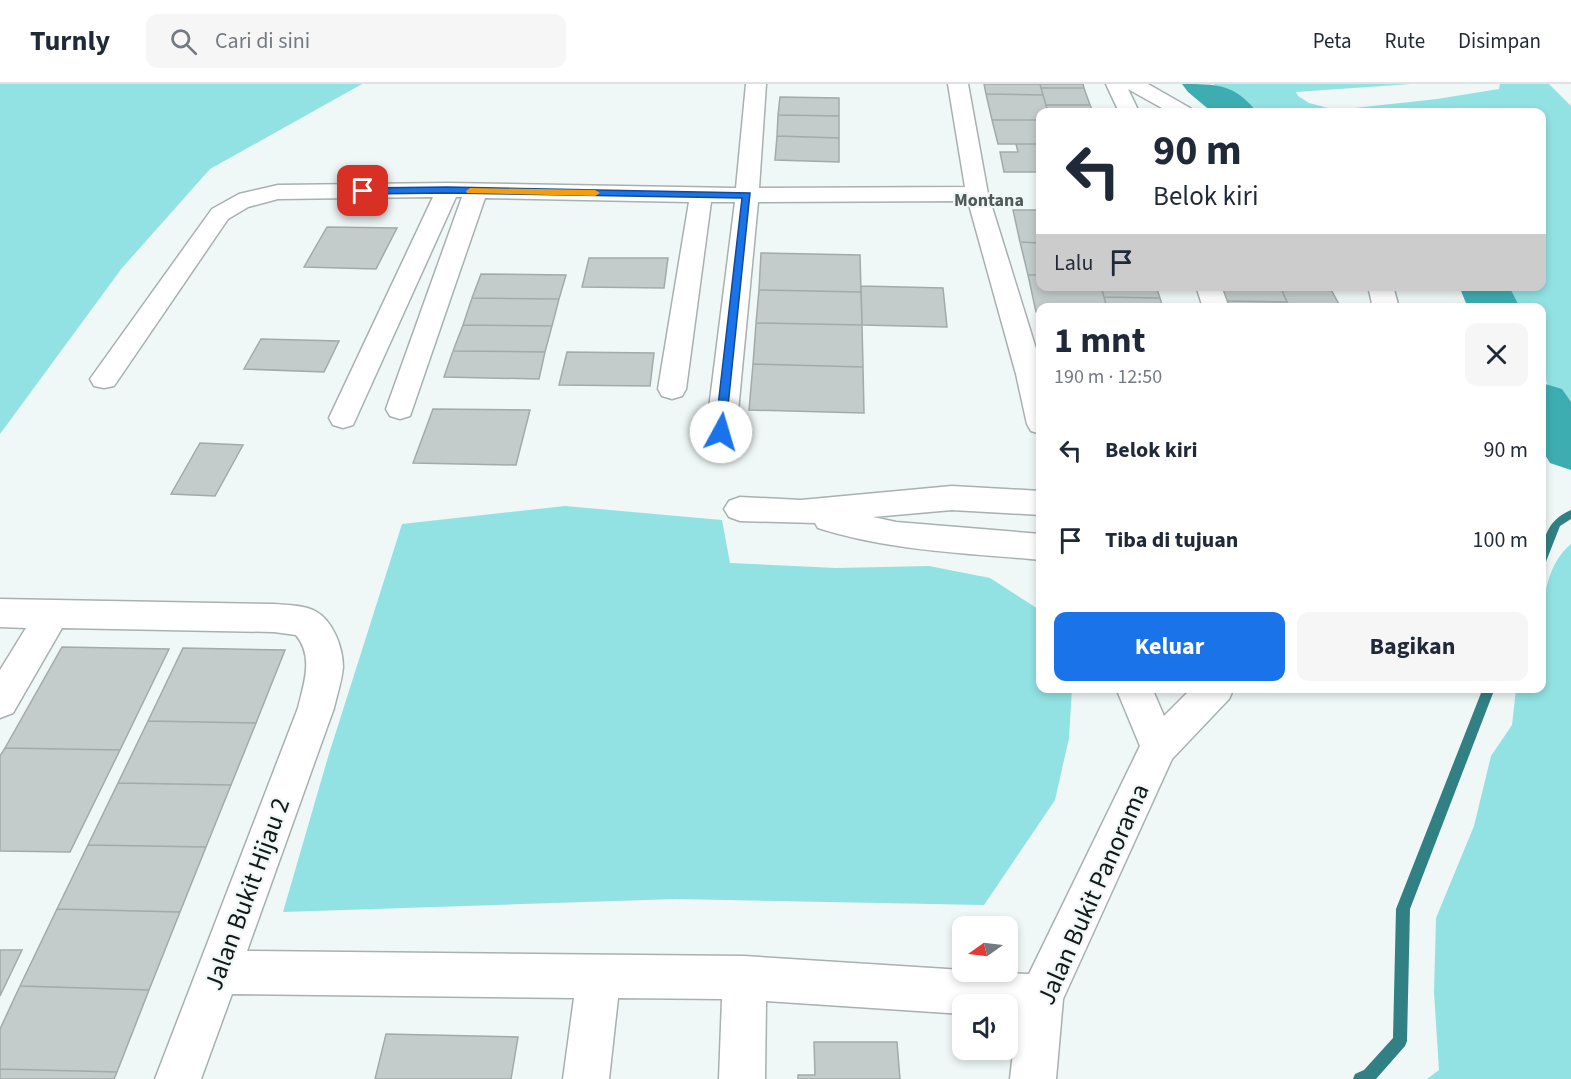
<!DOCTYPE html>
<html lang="id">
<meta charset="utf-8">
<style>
:root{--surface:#fff;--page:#f6f6f7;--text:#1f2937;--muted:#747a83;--line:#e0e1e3;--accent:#1a73e8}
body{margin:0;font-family:"Source Sans 3",sans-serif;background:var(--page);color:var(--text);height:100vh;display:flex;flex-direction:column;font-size:22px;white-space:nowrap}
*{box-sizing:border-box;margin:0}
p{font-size:20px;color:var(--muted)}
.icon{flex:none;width:33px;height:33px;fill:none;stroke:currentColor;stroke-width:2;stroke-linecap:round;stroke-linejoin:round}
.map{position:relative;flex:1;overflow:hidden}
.side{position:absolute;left:1036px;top:219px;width:510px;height:390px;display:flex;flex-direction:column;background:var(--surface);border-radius:12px;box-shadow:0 3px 9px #0003}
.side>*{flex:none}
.banner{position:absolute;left:1036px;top:24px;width:510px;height:183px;border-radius:12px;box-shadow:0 3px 9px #0003;background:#fff;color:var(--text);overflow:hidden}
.needle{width:39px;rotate:256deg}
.fabs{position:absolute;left:952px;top:832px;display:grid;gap:12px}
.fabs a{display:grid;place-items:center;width:66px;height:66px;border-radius:12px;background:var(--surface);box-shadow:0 3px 9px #0003;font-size:30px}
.pin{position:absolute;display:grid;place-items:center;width:51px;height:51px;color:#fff;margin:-26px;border-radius:12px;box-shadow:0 3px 9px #0006}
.me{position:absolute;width:66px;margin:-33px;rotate:6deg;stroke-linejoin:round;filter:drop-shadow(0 0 4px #0008)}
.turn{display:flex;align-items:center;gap:21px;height:126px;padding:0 18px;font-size:27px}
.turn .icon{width:78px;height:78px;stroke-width:2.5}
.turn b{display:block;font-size:42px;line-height:51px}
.then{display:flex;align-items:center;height:57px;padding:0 18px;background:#0003;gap:12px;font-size:22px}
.round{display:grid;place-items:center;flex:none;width:63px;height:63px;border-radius:12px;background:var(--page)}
.summary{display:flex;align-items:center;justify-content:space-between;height:102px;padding:0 18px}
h1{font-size:36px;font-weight:700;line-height:45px}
.button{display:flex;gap:12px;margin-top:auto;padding:12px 18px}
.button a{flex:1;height:69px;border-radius:12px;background:var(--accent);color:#fff;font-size:24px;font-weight:700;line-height:69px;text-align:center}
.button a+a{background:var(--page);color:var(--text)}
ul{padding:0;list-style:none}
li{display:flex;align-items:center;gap:18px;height:90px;padding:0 18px}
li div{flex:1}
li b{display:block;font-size:22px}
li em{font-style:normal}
header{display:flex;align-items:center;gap:36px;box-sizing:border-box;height:84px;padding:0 30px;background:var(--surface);border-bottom:2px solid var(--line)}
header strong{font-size:28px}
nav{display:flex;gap:33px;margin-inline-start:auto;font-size:21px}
.search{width:420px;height:54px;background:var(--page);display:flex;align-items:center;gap:15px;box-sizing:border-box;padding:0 21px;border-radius:12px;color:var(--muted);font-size:22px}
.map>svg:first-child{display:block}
.green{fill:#92e2e4}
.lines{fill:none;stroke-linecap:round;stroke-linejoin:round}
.stream{fill:#318083;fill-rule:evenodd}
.river{fill:#3eadb1;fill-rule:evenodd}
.building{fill:#c3cbcb;stroke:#a2aaaa;stroke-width:1.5}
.minor-casing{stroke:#a8b0b0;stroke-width:3}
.minor{fill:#fff;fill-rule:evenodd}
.route{fill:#1a73e8;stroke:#114b97;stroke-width:1.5}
.slow{fill:#f59e0b}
.labels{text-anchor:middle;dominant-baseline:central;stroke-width:4.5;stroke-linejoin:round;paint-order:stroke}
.far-neighbourhood-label{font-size:18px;font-weight:bold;fill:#515858;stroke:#eff7f7}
.near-street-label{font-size:26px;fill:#141717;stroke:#eff7f7}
</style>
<header>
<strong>Turnly</strong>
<div class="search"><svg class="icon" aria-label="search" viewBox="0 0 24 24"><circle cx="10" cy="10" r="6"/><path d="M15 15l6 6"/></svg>Cari di sini</div>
<nav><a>Peta</a><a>Rute</a><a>Disimpan</a></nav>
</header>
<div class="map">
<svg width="1571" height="995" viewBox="0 0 1571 995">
<rect width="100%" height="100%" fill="#eff7f7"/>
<path class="green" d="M 0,0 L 362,0 L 210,85 L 122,184 L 0,350 Z
M 1213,0 L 1411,0 L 1296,8 L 1298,12 L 1309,19 L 1336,26 L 1437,15 L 1499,5 L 1500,0 L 1549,0 L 1571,22 L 1571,351 L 1542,288 L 1542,224 L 1513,223 L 1497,203 L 1542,202 L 1542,28 L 1251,28 Z
M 565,422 L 722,436 L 730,479 L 836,484 L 929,482 L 990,494 L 1041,527 L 1041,604 L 1072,605 L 1069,654 L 1055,716 L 984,821 L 676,815 L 283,828 L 328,673 L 402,440 Z
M 1571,460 L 1571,995 L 1427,995 L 1439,986 L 1434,908 L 1436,834 L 1474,742 L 1491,672 L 1512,641 L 1516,605 L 1542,604 C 1542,561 1534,490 1571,460 Z"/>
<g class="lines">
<path class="stream" d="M 1571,426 L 1571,435 L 1560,442 L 1547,475 L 1546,478 L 1542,479 C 1542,455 1547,436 1571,426 Z
M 1483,604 L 1495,604 L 1410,825 L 1407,957 L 1405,962 L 1376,995 L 1353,995 L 1355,990 L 1364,986 L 1393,954 L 1396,825 Z"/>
<path class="river" d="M 1182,0 C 1218,0 1234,0 1257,28 L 1212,28 L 1188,8 Z
M 1459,202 L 1509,202 L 1520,224 L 1468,224 Z
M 1542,299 L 1562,305 L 1571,318 L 1571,386 L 1550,379 L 1542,366 Z"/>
</g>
<path class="building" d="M 984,0 L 1040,0 L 1043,11 L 986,10 Z
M 1040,0 L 1083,0 L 1084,4 L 1041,4 Z
M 1041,4 L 1084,4 L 1090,21 L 1046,21 Z
M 986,10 L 1043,11 L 1048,28 L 1041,28 L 1041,36 L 992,36 Z
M 780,13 L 839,14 L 839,32 L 778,31 Z
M 1046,21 L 1090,21 L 1093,28 L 1048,28 Z
M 778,31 L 839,32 L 839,54 L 777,52 Z
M 992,36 L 1041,36 L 1041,60 L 998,60 Z
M 777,52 L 839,54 L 839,78 L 775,76 Z
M 1016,60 L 1041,60 L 1041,88 L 1004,88 L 1000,68 L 1018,68 Z
M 1013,126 L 1041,126 L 1041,159 L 1020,158 Z
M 327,143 L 397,144 L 376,185 L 304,183 Z
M 1020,158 L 1041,159 L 1041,191 L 1028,191 Z
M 761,169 L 860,171 L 861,208 L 759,206 Z
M 589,174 L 668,174 L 664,204 L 582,203 Z
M 481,190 L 566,191 L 559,215 L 472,214 Z
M 1028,191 L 1041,191 L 1041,202 L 1101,202 L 1107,224 L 1041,224 L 1041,228 L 1036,228 Z
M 861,202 L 943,204 L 947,243 L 862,241 Z
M 1101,202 L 1156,202 L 1160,214 L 1104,213 Z
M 1220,202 L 1280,202 L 1287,218 L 1226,217 Z
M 1280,202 L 1329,202 L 1340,222 L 1289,222 Z
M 759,206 L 861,208 L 862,241 L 756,239 Z
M 1104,213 L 1160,214 L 1163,224 L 1107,224 Z
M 472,214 L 559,215 L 552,242 L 463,241 Z
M 1226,217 L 1287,218 L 1290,224 L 1229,224 Z
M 756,239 L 862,241 L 863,283 L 753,280 Z
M 463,241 L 552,242 L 545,268 L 453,267 Z
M 261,255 L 339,257 L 324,288 L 244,285 Z
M 453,267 L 545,268 L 539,295 L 444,293 Z
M 567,268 L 654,269 L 650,302 L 559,301 Z
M 753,280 L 863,283 L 864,329 L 749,326 Z
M 433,325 L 530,326 L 516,381 L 413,379 Z
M 200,359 L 243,361 L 215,412 L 171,410 Z
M 62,563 L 169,565 L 120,666 L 5,664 Z
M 183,564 L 285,566 L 256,639 L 148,637 Z
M 148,637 L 256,639 L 231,701 L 118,699 Z
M 5,664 L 120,666 L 70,768 L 0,767 L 0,672 Z
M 118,699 L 231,701 L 206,763 L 88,761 Z
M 88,761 L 206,763 L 180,828 L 57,825 Z
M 57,825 L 180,828 L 149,906 L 20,902 Z
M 0,866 L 22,866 L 0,912 Z
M 20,902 L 149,906 L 117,988 L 0,985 L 0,945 Z
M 386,950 L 518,953 L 511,995 L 375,995 Z
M 814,958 L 897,958 L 900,995 L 798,995 L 798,991 L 815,991 Z
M 0,985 L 117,988 L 114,995 L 0,995 Z"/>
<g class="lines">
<defs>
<path id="minor" d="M 746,0 L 766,0 L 759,104 L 965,103 L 948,0 L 968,0 L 988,110 L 1041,281 L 1041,350 L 1031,347 L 1027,340 L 1016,290 L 968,117 L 758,118 L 736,348 L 731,355 L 721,358 L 711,355 L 706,348 L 735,118 L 711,118 L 686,305 L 682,312 L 672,315 L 662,312 L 658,305 L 689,118 L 485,114 L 410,332 L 400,335 L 390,332 L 386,325 L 462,113 L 456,113 L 353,341 L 343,344 L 333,341 L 329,334 L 433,113 L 278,115 L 248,123 L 228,135 L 114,302 L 104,304 L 94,302 L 90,295 L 212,125 L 239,110 L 278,101 L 448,99 L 736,104 Z
M 1106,0 L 1148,0 L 1190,24 L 1193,28 L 1169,28 L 1128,5 L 1139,28 L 1119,28 Z
M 1196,202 L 1221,202 L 1229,224 L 1203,224 Z
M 1368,202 L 1393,202 L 1399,224 L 1373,224 Z
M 952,402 L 1041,407 L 1041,431 L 952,426 L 873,433 L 896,438 L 1041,450 L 1041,476 C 966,469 890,467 818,444 L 815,439 L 740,437 L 729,433 L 724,425 L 729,417 L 740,413 L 801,416 Z
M 0,515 L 274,520 C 287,521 303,521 315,527 C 333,536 343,564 343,583 C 342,596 337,611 334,624 L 247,867 L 744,872 L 963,886 L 963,888 L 1029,890 L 1140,662 L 1116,604 L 1152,604 L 1164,632 L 1192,604 L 1234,604 L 1229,615 L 1172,675 L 1063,915 L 1056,995 L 1010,995 L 1017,933 L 1008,933 L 1008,921 L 963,921 L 963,930 L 766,917 L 765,995 L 719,995 L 722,915 L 618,914 L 609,995 L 563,995 L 574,914 L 232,910 L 201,995 L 155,995 L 298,624 C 304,599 314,573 296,551 L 274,548 L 62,544 L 13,629 L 0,634 L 0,586 L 26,544 L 0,543 Z"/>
</defs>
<use href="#minor" class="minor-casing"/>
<use href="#minor" class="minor"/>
</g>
<path class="route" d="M 447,103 L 750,109 L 725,351 L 717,351 L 715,348 L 742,114 L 447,109 L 363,110 L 358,107 L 363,104 Z"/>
<path class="slow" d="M 470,104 L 595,106 L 600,109 L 595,112 L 467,109 L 466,107 Z"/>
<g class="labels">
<g class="far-neighbourhood-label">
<text x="989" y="116">Montana</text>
</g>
<g class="near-street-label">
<text transform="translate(247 810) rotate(-70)">Jalan Bukit Hijau 2</text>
<text transform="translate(1093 810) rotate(-66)">Jalan Bukit Panorama</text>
</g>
</g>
</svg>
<div class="fabs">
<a><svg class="needle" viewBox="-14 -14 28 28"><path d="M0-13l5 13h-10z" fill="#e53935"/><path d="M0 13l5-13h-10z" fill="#747a83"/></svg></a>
<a><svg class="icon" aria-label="sound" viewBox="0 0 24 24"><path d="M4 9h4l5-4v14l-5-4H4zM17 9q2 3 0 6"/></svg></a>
</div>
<div class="pin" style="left:363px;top:107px;background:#d93025"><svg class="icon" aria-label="arrive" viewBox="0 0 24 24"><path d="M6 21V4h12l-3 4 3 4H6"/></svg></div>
<svg class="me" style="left:721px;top:348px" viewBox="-20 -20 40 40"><circle r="19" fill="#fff"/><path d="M0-13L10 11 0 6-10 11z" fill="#1a73e8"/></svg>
<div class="banner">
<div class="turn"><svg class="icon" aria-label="left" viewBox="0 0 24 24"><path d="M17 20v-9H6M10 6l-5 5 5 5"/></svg><div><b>90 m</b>Belok kiri</div></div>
<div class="then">Lalu<svg class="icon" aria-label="arrive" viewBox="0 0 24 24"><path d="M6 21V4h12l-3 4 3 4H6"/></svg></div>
</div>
<section class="side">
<div class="summary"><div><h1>1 mnt</h1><p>190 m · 12:50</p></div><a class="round"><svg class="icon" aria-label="close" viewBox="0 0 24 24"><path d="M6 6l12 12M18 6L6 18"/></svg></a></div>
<ul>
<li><svg class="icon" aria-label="left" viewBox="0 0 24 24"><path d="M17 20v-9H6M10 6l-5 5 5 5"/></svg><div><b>Belok kiri</b></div><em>90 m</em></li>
<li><svg class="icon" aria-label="arrive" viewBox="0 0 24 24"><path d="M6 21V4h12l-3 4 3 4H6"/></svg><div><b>Tiba di tujuan</b></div><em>100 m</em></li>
</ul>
<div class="button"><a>Keluar</a><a>Bagikan</a></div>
</section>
</div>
